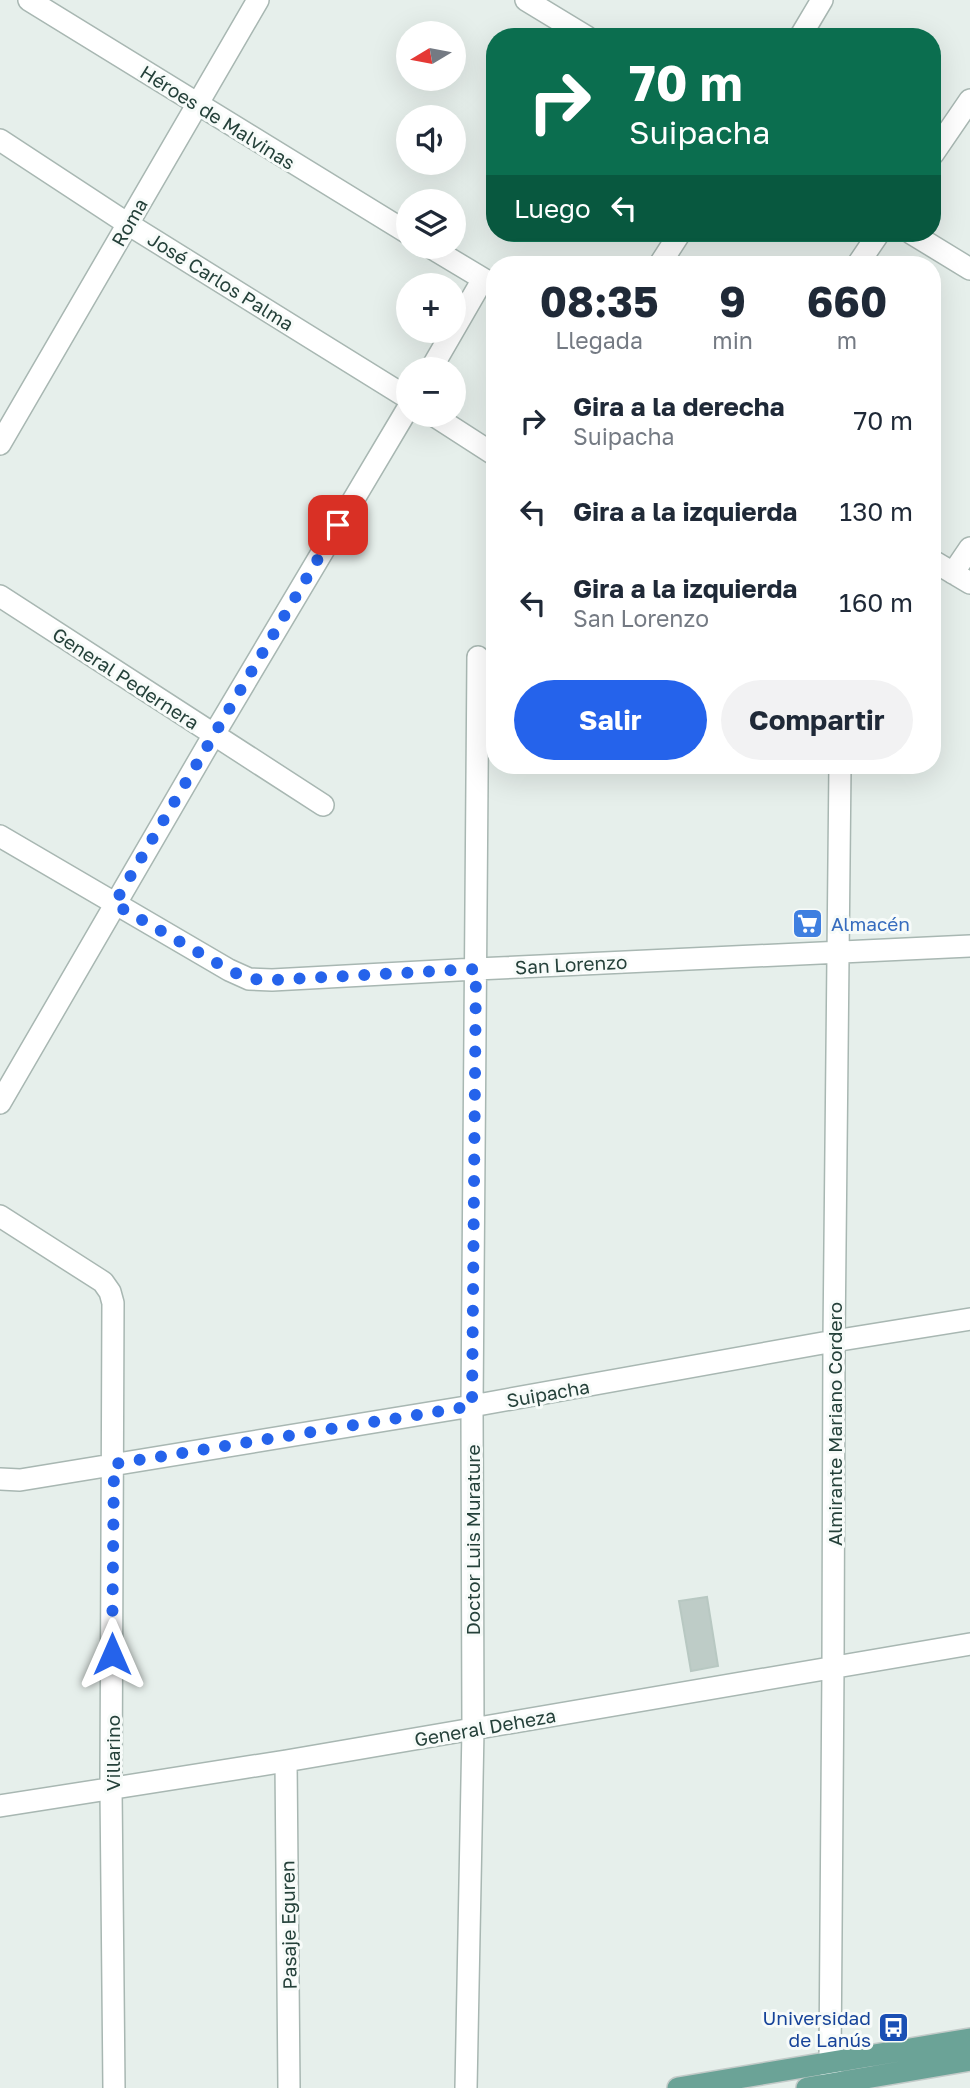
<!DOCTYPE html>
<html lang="es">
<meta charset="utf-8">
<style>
:root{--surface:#fff;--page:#f2f2f3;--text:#1f2937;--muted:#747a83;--accent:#2563eb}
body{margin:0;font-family:"Golos Text",sans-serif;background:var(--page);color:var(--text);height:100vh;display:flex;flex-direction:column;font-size:26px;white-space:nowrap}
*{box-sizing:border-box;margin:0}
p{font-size:23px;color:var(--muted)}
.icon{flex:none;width:38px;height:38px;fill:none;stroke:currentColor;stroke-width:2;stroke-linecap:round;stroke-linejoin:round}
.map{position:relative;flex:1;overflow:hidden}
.details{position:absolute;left:486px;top:256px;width:455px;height:518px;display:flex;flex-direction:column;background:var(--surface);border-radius:28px;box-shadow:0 7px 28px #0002}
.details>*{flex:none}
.hud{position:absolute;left:486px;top:28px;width:455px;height:214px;border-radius:28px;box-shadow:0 7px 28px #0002;background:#0b6e4f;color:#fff;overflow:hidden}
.needle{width:46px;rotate:260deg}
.buttons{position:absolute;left:396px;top:21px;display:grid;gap:14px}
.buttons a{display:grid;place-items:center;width:70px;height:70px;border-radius:50%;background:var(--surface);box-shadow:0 7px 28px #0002;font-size:35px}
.pin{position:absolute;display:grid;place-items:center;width:60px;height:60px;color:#fff;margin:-30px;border-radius:14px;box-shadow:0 4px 10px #0006}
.me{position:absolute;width:77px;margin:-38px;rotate:0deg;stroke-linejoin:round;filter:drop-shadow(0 0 5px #0008)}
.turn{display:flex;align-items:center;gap:24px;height:147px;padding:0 28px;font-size:32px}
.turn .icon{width:91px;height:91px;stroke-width:2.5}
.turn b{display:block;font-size:49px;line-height:60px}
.then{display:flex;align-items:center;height:66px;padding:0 28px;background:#0003;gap:14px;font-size:26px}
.eta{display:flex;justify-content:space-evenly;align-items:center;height:119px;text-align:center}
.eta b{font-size:42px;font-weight:700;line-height:49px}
.action{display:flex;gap:14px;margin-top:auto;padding:14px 28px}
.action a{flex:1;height:80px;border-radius:42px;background:var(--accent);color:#fff;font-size:28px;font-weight:700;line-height:80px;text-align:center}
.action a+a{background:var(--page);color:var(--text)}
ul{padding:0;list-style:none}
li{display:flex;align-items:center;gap:21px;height:91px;padding:0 28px}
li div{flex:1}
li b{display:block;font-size:26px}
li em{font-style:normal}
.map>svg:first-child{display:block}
.building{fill:#beccc7;stroke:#b8c8c2;stroke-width:2}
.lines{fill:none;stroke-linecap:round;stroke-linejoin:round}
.minor-casing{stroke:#a8b7b2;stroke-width:24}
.major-casing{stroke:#c2cac8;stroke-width:24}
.minor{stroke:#fff;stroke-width:21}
.major{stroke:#6ba397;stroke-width:21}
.route{stroke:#2563eb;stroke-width:12;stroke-dasharray:0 21.6}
.labels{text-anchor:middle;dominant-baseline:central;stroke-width:6;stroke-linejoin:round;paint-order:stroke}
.street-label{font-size:19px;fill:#25413a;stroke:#f7fbf9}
.shop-label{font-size:19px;fill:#366cbe;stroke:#f7fbf9;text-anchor:start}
.transit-label{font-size:19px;fill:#164399;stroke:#f7fbf9;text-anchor:end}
</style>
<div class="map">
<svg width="970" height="2088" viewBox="0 0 970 2088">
<rect width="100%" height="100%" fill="#e6efeb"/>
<path class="building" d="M 707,1597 L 718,1666 L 691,1671 L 679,1601 Z"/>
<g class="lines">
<defs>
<path id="minor" d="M 29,0 L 408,233
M 526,0 L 587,37
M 800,37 L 822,0
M 0,140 L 128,224 L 408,398
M 933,154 L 970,100
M 911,233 L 970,269
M 430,247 L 495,286
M 660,264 L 680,233
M 858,264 L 879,233
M 453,331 L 483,279
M 431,369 L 453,331
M 433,415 L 495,455
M 0,444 L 258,0
M 933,561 L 970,583
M 953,573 L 970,548
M 0,596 L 323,805
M 0,836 L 229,970 L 249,979 L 272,980 L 476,969 L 970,946
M 0,1103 L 213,736 L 408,408
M 0,1216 L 103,1282 L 110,1292 L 113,1303 L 111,1789 L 114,2088
M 0,1479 L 20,1480 L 472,1406 L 834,1341 L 970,1319
M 286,1761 L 289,2088
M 0,1806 L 286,1761 L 970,1644
M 831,2078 L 830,2063 L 833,1668 L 834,1341 L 840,765
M 466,2088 L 473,1730 L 472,1406 L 478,657"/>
<path id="major" d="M 678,2088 L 970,2039
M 807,2088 L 970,2060"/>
</defs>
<use href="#minor" class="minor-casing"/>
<use href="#major" class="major-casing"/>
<use href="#minor" class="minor"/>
<use href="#major" class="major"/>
</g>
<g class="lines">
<path class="route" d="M 112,1654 L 114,1464 L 472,1406 L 476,969 L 272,980 L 249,979 L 229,970 L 114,904 L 338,525"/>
</g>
<defs>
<symbol id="supermarket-square" viewBox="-11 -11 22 22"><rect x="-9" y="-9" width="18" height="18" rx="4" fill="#3f7fe0" stroke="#f7fbf9"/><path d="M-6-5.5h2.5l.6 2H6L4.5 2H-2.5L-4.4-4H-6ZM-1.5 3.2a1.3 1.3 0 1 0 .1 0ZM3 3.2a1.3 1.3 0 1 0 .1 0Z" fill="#fff"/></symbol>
<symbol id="bus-square" viewBox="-11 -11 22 22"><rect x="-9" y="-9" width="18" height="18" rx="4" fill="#1a4fb4" stroke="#f7fbf9"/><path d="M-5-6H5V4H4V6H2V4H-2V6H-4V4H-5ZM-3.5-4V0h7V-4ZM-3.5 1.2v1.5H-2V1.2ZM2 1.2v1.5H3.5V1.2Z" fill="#fff"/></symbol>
</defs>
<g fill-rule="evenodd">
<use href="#supermarket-square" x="790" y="906" width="35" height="35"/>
<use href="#bus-square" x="876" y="2010" width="35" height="35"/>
</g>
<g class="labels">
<g class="street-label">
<text transform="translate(218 117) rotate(32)">Héroes de Malvinas</text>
<text transform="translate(129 222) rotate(-60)">Roma</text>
<text transform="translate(221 281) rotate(32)">José Carlos Palma</text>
<text transform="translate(126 678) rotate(33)">General Pedernera</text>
<text transform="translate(571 964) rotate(-3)">San Lorenzo</text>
<text transform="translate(548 1393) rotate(-10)">Suipacha</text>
<text transform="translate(834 1424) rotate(-90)">Almirante Mariano Cordero</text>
<text transform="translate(472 1540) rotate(-90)">Doctor Luis Murature</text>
<text transform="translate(485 1727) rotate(-10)">General Deheza</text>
<text transform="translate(112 1753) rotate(-90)">Villarino</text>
<text transform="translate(288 1925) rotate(-91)">Pasaje Eguren</text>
</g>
<g class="shop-label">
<text x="831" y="923">Almacén</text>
</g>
<g class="transit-label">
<text x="871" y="2017">Universidad<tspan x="871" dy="22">de Lanús</tspan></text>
</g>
</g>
</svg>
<div class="buttons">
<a><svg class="needle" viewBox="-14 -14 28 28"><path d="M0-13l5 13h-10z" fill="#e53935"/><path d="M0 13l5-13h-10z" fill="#747a83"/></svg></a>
<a><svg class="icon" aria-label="sound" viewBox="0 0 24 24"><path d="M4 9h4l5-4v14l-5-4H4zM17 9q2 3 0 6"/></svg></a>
<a><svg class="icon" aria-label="layers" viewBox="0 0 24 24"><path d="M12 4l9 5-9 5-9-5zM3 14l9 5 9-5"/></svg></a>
<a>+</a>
<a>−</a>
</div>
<div class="pin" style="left:338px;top:525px;background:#d93025"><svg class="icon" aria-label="arrive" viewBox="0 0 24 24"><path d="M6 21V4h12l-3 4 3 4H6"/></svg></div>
<svg class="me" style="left:112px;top:1654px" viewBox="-20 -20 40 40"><path d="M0-17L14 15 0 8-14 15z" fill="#2563eb" stroke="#fff" stroke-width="4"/></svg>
<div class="hud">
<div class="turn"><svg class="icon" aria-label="right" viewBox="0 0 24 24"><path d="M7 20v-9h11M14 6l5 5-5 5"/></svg><div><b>70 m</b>Suipacha</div></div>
<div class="then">Luego<svg class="icon" aria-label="left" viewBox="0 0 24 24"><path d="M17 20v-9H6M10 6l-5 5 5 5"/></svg></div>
</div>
<section class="details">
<div class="eta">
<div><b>08:35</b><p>Llegada</p></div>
<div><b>9</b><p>min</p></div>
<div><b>660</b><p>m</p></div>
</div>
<ul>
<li><svg class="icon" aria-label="right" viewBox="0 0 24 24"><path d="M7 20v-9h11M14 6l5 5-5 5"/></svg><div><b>Gira a la derecha</b><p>Suipacha</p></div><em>70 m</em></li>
<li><svg class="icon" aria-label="left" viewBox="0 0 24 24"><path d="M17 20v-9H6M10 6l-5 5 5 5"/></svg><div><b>Gira a la izquierda</b></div><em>130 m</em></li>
<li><svg class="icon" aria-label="left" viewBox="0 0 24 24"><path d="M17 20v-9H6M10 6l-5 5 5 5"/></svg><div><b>Gira a la izquierda</b><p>San Lorenzo</p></div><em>160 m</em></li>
</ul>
<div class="action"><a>Salir</a><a>Compartir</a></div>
</section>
</div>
